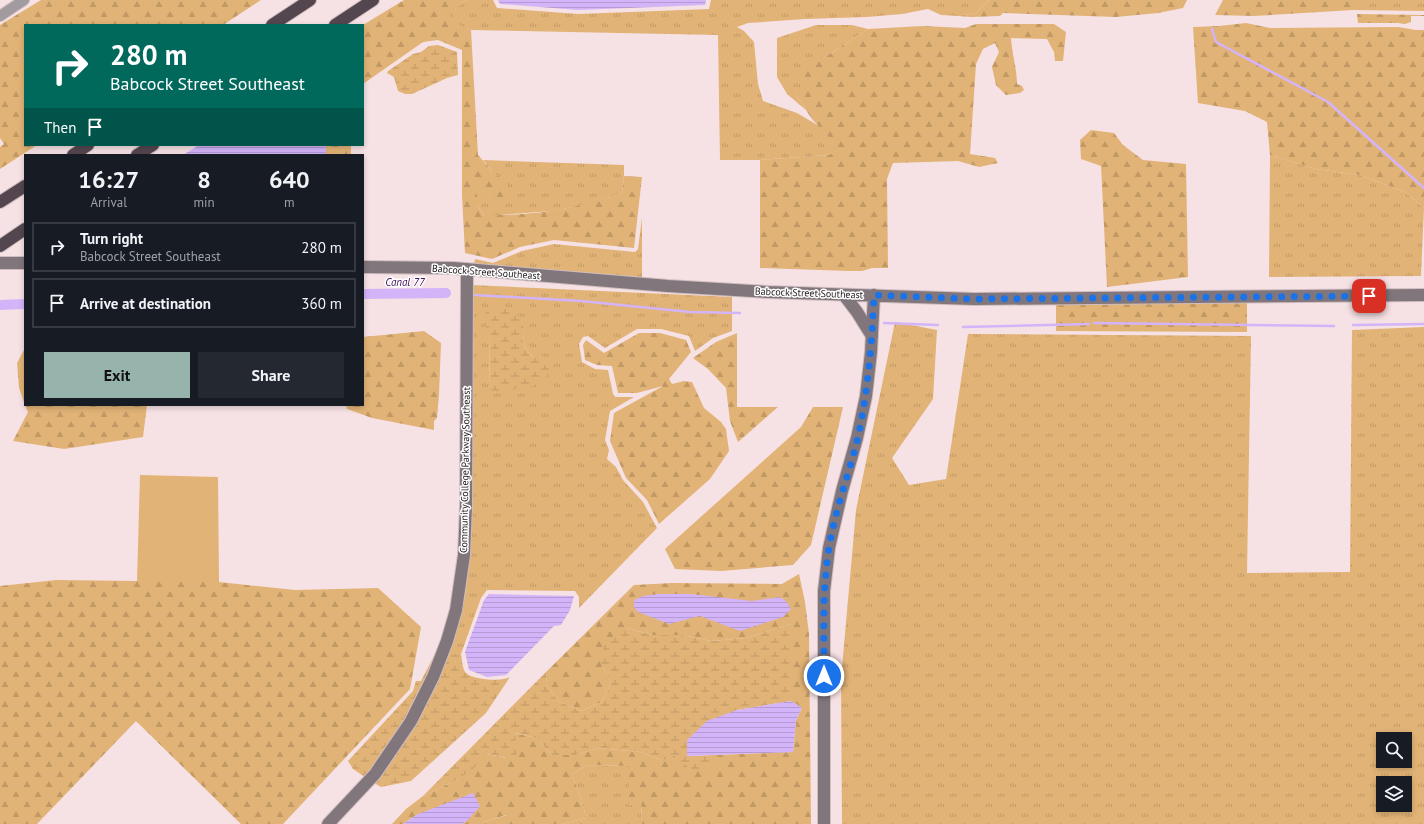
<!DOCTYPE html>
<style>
:root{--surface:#171b24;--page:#242831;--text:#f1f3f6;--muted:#9ea1a6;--line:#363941;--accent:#97b4ac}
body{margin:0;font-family:"PT Sans",sans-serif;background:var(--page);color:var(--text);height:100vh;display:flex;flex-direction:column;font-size:15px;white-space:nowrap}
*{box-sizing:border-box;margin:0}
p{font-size:13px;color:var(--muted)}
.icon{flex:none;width:22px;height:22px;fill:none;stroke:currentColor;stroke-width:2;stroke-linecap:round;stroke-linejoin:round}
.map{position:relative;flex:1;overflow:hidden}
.details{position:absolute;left:24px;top:154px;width:340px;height:252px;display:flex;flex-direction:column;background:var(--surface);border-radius:0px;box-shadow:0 2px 6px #0003}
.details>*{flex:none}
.guide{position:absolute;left:24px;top:24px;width:340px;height:122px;border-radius:0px;box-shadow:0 2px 6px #0003;background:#00695c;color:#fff;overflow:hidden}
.tools{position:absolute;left:1376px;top:732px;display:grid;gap:8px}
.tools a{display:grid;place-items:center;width:36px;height:36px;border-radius:0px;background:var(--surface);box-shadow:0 2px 6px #0003;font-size:20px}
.pin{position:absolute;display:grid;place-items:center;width:34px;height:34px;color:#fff;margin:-17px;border-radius:8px;box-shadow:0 2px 6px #0006}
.me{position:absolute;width:44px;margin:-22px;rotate:0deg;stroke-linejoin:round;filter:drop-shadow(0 0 3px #0008)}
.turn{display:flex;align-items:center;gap:14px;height:84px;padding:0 20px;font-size:18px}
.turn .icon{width:52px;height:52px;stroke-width:2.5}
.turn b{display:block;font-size:28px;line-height:34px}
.then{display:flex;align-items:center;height:38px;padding:0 20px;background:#0003;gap:8px;font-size:15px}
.eta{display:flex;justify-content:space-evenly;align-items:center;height:68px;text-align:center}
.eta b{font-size:24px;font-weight:600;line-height:28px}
.button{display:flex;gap:8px;margin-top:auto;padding:8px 20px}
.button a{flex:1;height:46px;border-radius:0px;background:var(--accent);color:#111;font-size:16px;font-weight:600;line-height:46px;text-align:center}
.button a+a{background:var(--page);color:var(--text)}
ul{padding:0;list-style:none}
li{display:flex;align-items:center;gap:12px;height:50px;margin:0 8px 6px;padding:0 12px;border:2px solid var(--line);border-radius:0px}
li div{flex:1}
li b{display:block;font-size:15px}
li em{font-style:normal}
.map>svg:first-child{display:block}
.grass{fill:url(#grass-tufts);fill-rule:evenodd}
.forest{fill:url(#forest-firs)}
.wetland{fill:url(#wetland-marsh)}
.garden{fill:#e2b376}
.water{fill:url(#water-rules)}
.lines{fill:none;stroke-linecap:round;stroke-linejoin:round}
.stream{stroke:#d4b4f8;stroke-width:2.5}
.canal{stroke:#d4b4f8;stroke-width:10}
.street-casing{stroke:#cfbdbf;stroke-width:12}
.secondary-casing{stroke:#cfbdbf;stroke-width:14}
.highway-casing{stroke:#cfbdbf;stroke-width:14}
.street{stroke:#a19a9f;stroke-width:10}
.secondary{stroke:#80767c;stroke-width:12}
.highway{stroke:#53464f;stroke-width:12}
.route{stroke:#1a73e8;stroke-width:7;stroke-dasharray:0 12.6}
.labels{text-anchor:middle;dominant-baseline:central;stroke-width:3;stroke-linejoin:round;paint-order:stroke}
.street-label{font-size:10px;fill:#1e1718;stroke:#fff}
.water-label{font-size:11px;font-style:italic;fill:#401461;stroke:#fff}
</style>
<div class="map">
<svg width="1424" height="824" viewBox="0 0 1424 824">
<defs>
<pattern id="grass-tufts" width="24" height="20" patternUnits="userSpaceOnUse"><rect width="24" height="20" fill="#e2b376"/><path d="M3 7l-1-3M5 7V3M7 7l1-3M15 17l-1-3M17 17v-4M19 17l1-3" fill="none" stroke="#c19965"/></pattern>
<pattern id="forest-firs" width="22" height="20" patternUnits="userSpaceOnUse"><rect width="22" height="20" fill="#e2b376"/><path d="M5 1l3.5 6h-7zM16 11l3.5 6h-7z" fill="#c19965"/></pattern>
<pattern id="wetland-marsh" width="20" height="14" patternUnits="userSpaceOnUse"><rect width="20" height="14" fill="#e2b376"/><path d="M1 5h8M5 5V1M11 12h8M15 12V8" fill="none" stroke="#c19965"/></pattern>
<pattern id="water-rules" width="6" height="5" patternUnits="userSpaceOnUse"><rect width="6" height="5" fill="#d4b4f8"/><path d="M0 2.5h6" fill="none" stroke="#b69ad4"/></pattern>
</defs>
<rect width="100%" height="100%" fill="#f6e1e4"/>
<path class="grass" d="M 466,0 L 493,0 L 497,8 L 578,14 L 709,9 L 711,0 L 989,0 L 976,13 L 959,16 L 941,15 L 928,9 L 902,14 L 867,17 L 805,19 L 748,23 L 737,27 L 744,31 L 754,42 L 758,84 L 763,101 L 797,113 L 819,126 L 841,149 L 829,155 L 760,160 L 720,160 L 718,35 L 471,30 L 449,21 L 449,13 Z
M 1353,0 L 1424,0 L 1424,11 L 1353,10 Z
M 816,25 L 852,25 L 868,29 L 825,57 L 796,95 L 806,110 L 787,94 L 777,77 L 777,38 Z
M 1270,155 L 1316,169 L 1360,175 L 1405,192 L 1424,208 L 1421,276 L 1269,277 Z
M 483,160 L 624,165 L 624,176 L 622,193 L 593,203 L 552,211 L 485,216 L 477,205 L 477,184 L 491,199 L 492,171 Z
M 642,218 L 642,279 L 474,265 L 475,259 L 493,263 L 522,251 L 554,244 L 635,252 L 638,249 Z
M 472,285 L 732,297 L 732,331 L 713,338 L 695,351 L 689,336 L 661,329 L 637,329 L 605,348 L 588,336 L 583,337 L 579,344 L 582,362 L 595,369 L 608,370 L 613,394 L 615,397 L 634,397 L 610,411 L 605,440 L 609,450 L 607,459 L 616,467 L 623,480 L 643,502 L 657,528 L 579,608 L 579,597 L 575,591 L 487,590 L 481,598 L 461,654 L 447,654 L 461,611 ZM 525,331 L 523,339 L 526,349 L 533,358 L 534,385 L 490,390 L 489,334 Z
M 895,322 L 937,330 L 933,399 L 892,458 L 909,485 L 946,479 L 968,334 L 1251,336 L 1247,573 L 1350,572 L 1352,330 L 1424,327 L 1424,824 L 842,824 L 841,679 L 856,510 ZM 1383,739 L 1405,739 L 1405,761 L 1383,761 ZM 1383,783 L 1405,783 L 1405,805 L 1383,805 Z
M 587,765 L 629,766 L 629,805 L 641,801 L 642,824 L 562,824 L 586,818 L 582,801 L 572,774 Z
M 507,815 L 510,824 L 483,824 L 484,822 Z"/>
<path class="forest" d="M 41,0 L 261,0 L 223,25 L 25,25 L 25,145 L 37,145 L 0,169 L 0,147 L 4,144 L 0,138 L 0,25 Z
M 404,0 L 466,0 L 450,13 L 449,20 L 471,30 L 478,155 L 492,171 L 511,188 L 511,199 L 491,199 L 477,185 L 477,205 L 484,215 C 531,216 578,209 622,193 L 624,176 L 642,177 L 634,248 L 554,240 L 520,247 L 492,259 L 465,253 L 462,196 L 462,50 L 438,40 L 423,42 L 363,84 L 363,25 Z
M 989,0 L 1187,0 L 1183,8 L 1158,13 L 1116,17 L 1003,13 L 1000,16 L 971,17 L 959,16 L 976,13 Z
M 1223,0 L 1353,0 L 1353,10 L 1254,16 L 1215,15 Z
M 1357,14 L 1424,15 L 1424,16 L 1411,16 L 1411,22 L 1405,24 L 1398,23 L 1358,23 Z
M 1246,23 L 1270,28 L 1398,27 L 1416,30 L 1424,30 L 1424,208 L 1405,192 L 1360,175 L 1316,169 L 1270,155 L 1267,122 L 1245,111 L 1198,103 L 1193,27 L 1219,26 Z
M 976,24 L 1054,24 L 1066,32 L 1063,61 L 1055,61 L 1054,52 L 1047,39 L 1011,38 C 1012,54 1017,69 1017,84 L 1022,86 L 1024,90 L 1020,93 L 1006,95 L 996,85 L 992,67 L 999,52 L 995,43 L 983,49 L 976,64 L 970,154 L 995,158 L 998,163 L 979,167 L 958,161 L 893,163 L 887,179 L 888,268 L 872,268 L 862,271 L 849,271 L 760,268 L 760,160 L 829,155 L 840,149 L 812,119 L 796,95 L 804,74 L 825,57 L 868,29 L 923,26 L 965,28 Z
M 1091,130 L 1114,133 L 1123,145 L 1143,160 L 1186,164 L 1188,277 L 1107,287 L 1101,166 L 1081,159 L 1080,140 Z
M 326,145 L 351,145 L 351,155 L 326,155 Z
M 1247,302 L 1247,332 L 1056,331 L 1056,303 Z
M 424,331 L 441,343 L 439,395 L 437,418 L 434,421 L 434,430 L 372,418 L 347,409 L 346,405 L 363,405 L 363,337 Z
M 639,333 L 660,333 L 686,340 L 691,352 L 669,379 L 672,384 L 684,381 L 692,382 L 704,408 L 721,422 L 726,429 L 729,451 L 710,479 L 659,524 L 647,500 L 626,478 L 610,441 L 614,413 L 663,386 L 637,393 L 618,393 L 612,366 L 597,365 L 585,360 L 583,345 L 586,340 L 604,353 Z
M 737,333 L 737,407 L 778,407 L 738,442 L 730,421 L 726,388 L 708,369 L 693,358 L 716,342 Z
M 25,348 L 25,405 L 19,388 L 17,363 Z
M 25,405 L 147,405 L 143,437 L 64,449 L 13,441 L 28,412 Z
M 813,407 L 843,407 L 811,545 L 793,565 L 721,571 L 675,569 L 665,549 L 801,427 Z
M 799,574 L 805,602 L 809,634 L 811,824 L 642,824 L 641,802 L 629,805 L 629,766 L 587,765 L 572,774 L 582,801 L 586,818 L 562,824 L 510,824 L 506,815 L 484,822 L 483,824 L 462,824 L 467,821 L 418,814 L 403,824 L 392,824 L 406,809 L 423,796 L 457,780 L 488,754 L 506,758 L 514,733 L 536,738 L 552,755 L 576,755 L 598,748 L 640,752 L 663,761 L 672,755 L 713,767 L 714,755 L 793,752 L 796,720 L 802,708 L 791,701 L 791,624 L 746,638 L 711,641 L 683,635 L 652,635 L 627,628 L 601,663 L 611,683 L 602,702 L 581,711 L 558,701 L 547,685 L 546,672 L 634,585 L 672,583 L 782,584 Z
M 56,580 L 219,582 L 295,590 L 378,588 L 421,627 L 410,689 L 283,824 L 241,824 L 136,721 L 37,824 L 0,824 L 0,586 Z"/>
<path class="wetland" d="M 438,45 L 457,52 L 458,75 L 447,78 L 412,94 L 405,94 L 398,91 L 394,77 L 387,73 L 388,71 L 413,54 L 421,52 L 429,46 Z
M 492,307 L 504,307 L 512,309 L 519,316 L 525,331 L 523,339 L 526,349 L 533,358 L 543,356 L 549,364 L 551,370 L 540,383 L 534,385 L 503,392 L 490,390 L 489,334 L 485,324 L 485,313 Z
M 791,624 L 791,701 L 737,710 L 688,756 L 714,755 L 714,767 L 693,772 L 673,755 L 663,761 L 640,752 L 598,748 L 576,755 L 552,755 L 536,738 L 515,733 L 517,760 L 488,754 L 474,768 L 457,780 L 423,796 L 546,672 L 547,685 L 558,701 L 581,711 L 602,702 L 611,683 L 601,663 L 604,644 L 627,628 L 652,635 L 683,635 L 711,641 L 746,638 Z
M 435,654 L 428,676 L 406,719 L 371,771 L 365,777 L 353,769 L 348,761 L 413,691 L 416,681 L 421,681 Z
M 447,654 L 461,654 C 462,659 462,669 466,673 C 473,680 501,682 510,677 L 486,713 L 411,781 L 381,787 L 374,783 Z"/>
<path class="garden" d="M 140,475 L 218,477 L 219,582 L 137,582 Z"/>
<path class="water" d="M 498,0 L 706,0 L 705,5 L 578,10 L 500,4 Z
M 199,145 L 326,145 L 326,155 L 183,155 Z
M 489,594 L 574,596 L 570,610 L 561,625 L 554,626 L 506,675 L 487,677 L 469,670 L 465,652 L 484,600 Z
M 659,594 L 691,594 L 752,601 L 780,597 L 787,602 L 791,609 L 783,617 L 740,631 L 700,616 L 669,624 L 638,612 L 634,607 L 634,600 L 643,596 Z
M 791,701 L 802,708 L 796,720 L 793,752 L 687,756 L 687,740 L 707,721 L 737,710 Z
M 473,793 L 480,806 L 467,821 L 462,824 L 403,824 L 418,814 Z"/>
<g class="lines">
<path class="stream" d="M 1212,29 L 1216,42 L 1328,102 L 1424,188
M 475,295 L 581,301 L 690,312 L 740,313
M 884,323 L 938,325
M 1094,323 L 1334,326
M 1353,325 L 1424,324
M 963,327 L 1089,324"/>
<path class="canal" d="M 363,294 L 446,293
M 0,305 L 25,304"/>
<defs>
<path id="street" d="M 0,16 L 24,0"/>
<path id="secondary" d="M 0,263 L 25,263
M 363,267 L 453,268 L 668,286 L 768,292 L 974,299 L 1424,295
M 844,295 L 857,312 L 872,336
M 328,824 L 375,774 L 411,721 L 433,677 L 447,641 L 456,610 L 464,555 L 466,506 L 467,269
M 824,824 L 824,591 L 829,548 L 842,491 L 857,438 L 866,396 L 871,352 L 874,295"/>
<path id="highway" d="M 272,25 L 310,0
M 335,25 L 373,0
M 73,155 L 88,145
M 137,155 L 153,145
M 0,202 L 25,186
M 0,246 L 25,229"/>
</defs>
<use href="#street" class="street-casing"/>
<use href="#secondary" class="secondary-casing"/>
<use href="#highway" class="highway-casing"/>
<use href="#street" class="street"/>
<use href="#secondary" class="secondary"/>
<use href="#highway" class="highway"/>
</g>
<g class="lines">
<path class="route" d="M 824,676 C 824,634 822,590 829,548 C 835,510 849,474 858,437 C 868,390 872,343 874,295 L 974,299 L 1369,296"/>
</g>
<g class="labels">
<g class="street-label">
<text transform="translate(486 272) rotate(4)">Babcock Street Southeast</text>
<text transform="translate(809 293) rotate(2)">Babcock Street Southeast</text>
<text transform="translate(465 470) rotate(-89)">Community College Parkway Southeast</text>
</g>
<g class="water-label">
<text x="405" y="282">Canal 77</text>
</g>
</g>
</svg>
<div class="tools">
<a><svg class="icon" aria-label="search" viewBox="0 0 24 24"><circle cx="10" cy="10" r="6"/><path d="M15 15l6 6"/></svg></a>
<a><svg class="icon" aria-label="layers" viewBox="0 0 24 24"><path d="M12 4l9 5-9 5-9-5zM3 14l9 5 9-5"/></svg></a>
</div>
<div class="pin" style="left:1369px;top:296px;background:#d93025"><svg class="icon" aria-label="arrive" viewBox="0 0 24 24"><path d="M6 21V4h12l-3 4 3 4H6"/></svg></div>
<svg class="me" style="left:824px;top:676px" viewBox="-20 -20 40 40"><circle r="17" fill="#1a73e8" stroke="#fff" stroke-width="3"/><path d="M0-11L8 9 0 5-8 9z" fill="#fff"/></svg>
<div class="guide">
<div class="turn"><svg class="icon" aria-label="right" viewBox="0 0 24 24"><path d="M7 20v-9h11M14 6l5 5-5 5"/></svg><div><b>280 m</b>Babcock Street Southeast</div></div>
<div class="then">Then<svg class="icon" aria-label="arrive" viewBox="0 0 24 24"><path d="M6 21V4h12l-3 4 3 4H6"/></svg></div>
</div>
<section class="details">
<div class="eta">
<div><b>16:27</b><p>Arrival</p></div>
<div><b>8</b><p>min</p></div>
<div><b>640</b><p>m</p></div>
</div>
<ul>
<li><svg class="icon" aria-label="right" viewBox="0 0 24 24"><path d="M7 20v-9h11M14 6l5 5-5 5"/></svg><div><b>Turn right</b><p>Babcock Street Southeast</p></div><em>280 m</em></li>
<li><svg class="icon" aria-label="arrive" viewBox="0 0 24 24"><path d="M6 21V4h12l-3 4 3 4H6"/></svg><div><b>Arrive at destination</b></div><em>360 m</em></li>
</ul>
<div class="button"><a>Exit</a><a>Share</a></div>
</section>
</div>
